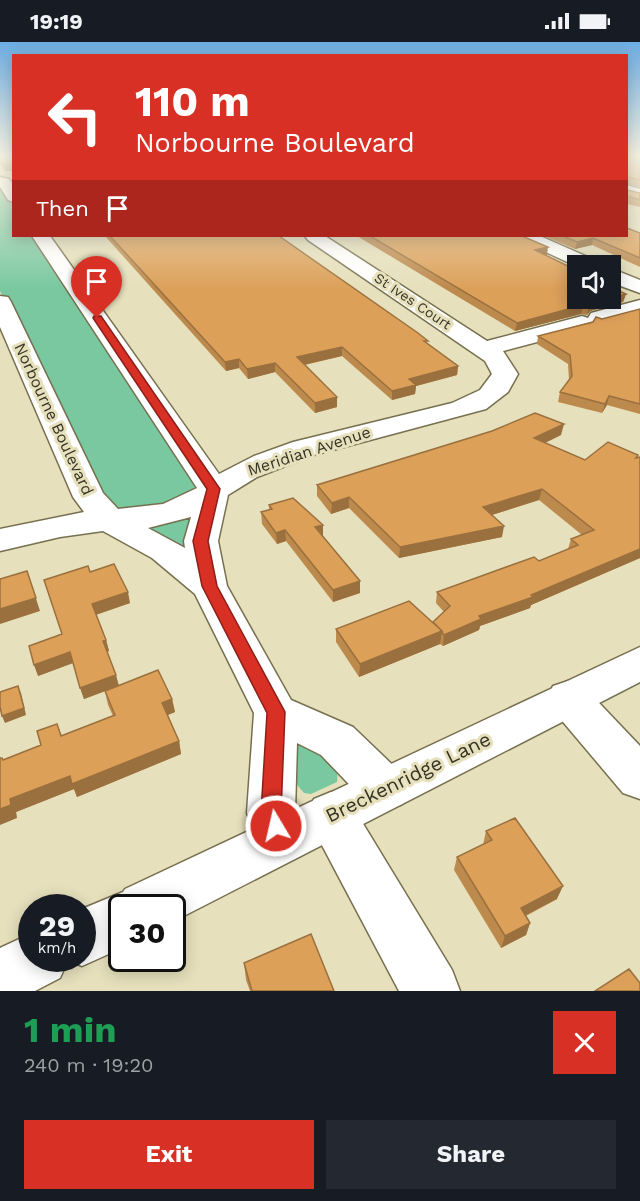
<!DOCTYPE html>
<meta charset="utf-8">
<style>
:root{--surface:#171b24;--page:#242831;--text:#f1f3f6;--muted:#9ea1a6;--accent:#d93025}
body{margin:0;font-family:"Work Sans",sans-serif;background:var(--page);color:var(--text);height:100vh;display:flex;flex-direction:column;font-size:22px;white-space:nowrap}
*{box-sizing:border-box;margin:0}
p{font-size:20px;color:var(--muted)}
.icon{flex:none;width:33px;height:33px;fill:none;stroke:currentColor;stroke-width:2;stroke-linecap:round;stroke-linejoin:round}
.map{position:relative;height:949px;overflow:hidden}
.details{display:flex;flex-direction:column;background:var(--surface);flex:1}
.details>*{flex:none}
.hud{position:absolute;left:12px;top:12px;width:616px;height:183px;border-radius:0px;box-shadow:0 3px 15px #0003;background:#d93025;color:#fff;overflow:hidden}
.fabs{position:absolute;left:567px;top:213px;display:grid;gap:12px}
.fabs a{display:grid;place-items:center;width:54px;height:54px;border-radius:0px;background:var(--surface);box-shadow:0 3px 15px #0003;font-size:30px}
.speed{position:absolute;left:18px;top:852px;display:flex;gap:12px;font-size:30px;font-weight:700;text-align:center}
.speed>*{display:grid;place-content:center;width:78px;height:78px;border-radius:50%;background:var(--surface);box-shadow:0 3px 15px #0003;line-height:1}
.speed small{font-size:15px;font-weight:400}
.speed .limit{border:3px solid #111;border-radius:9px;background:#fff;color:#111}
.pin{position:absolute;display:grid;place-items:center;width:51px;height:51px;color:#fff;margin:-62px -26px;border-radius:50% 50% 50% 0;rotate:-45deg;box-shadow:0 0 6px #0007}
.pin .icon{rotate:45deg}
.me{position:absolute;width:66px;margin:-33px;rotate:351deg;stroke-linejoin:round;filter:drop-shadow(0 0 4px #0008)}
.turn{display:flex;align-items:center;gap:21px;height:126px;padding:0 24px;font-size:27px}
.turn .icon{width:78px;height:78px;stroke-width:2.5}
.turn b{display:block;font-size:42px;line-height:51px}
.then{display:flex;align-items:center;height:57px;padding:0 24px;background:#0003;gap:12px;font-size:22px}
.round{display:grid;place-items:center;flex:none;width:63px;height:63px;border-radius:0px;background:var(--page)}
.overview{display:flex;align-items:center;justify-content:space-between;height:102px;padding:0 24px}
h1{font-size:36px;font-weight:700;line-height:45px;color:#1e9e55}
.action{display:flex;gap:12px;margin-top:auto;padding:12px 24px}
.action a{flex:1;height:69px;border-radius:0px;background:var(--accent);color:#fff;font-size:24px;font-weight:700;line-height:69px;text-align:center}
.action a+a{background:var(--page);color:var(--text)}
.status{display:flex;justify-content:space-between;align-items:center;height:42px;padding:0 30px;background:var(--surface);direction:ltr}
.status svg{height:16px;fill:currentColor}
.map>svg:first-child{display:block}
.green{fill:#79c8a0}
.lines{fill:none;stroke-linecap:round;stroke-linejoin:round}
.minor-casing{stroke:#777050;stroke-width:3}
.major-casing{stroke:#777050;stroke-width:3}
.minor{fill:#fff;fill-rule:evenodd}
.major{fill:#fff;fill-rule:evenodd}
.wall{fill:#bd8a4d}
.shaded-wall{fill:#9a703e}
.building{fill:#dca059;stroke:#9a703e;stroke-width:1.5}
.route{fill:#d93025;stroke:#8d1f18;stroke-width:1.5}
.labels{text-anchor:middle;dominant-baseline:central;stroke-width:6;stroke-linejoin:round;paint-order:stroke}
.far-street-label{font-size:14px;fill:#363325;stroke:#e6e0bc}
.street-label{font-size:16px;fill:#363325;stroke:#e6e0bc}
.near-street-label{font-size:20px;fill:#363325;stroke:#e6e0bc}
</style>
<div class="status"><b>19:19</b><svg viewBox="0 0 49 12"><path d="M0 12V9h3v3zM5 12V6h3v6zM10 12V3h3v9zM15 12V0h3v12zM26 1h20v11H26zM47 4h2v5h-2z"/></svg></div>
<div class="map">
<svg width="640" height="949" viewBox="0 0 640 949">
<rect width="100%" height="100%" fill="#e6e0bc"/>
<path class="green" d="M 0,145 L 13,162 L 14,194 L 35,194 L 147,359 L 197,443 C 183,463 138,478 116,467 C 108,463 102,453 96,446 L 0,249 Z
M 192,470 L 189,503 L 185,507 L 148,488 L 148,482 Z
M 302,699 L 338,725 L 337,740 L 311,752 L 304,751 L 293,738 L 292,701 Z"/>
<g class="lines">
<defs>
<path id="minor" d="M 0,135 L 9,137 L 14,143 L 14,160 L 8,158 L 0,145 Z
M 627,143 L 640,147 L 640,157 L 627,153 Z
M 32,194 L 50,194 L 219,432 L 254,414 L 293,400 L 452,361 L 480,348 L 492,332 L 485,319 L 308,198 L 305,194 L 325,194 L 487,299 L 582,274 L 588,276 L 591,271 L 640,258 L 640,272 L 599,283 L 593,281 L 590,286 L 503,309 L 518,332 L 508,350 L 486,367 L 314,413 L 257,435 L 228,453 L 218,499 L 227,544 L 291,658 L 353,685 L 402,732 L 409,747 L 402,762 L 385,769 L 368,762 L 321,713 L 297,701 L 295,770 L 307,797 L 300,814 L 282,821 L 264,814 L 247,771 L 254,671 L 195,552 L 152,516 L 103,489 L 60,495 L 0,509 L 0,487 L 84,470 L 73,455 L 0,285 L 0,254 L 8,255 L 11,260 L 103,451 L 118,467 L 163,462 L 197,446 ZM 191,475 L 184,499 L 185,506 L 148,486 Z
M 517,194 L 540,194 L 599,220 L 601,224 L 578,225 L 520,198 Z
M 610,226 L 640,238 L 640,251 L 610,240 Z
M 568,639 L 583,644 L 640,704 L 640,757 L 623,751 L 553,668 L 547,656 L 553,644 Z
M 331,750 L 348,757 L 452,928 L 460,949 L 399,949 L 306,773 L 314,757 Z"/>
<path id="major" d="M 640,605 L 640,640 L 172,880 L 172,866 L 122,866 L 122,906 L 82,924 L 68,918 L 60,936 L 35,949 L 0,949 L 0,906 L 32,891 L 32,916 L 82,916 L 82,867 L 123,850 L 125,847 Z"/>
</defs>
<use href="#minor" class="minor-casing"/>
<use href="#major" class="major-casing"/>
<use href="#minor" class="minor"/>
<use href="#major" class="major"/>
</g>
<path class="wall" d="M 0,114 L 14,114 L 14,129 L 5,129 L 0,122 Z
M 627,114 L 640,114 L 640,145 L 627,142 Z
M 627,148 L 640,151 L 640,165 L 627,162 Z
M 640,191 L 640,225 L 592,203 L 575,207 L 544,194 L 627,194 Z
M 105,194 L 279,194 L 458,324 L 457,333 L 416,344 L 415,352 L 392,358 L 342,314 L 305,323 L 337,355 L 337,365 L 315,371 L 275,330 L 248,337 L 239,326 L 226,329 Z
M 357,194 L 522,194 L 547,213 L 546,213 L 626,252 L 623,260 L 590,269 L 587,273 L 581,272 L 515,289 Z
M 640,267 L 640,372 L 607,363 L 602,371 L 558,360 L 560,350 L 569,338 L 568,322 L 537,302 L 538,294 Z
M 561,393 L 545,401 L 585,418 L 637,416 L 640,516 L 531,563 L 530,566 L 480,584 L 479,588 L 443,604 L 440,602 L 359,635 L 336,600 L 336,587 L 433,581 L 444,570 L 436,561 L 437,550 L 539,519 L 568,507 L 571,497 L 582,493 L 539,458 L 492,473 L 502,495 L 399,516 L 349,466 L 331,472 L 317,454 L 317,443 Z
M 269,463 L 323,494 L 360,551 L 333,560 L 286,499 L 277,502 L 262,482 L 261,470 L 269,468 Z
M 90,530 L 130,561 L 96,573 L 106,598 L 109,609 L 107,610 L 119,644 L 172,657 L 175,670 L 168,673 L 179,699 L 181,712 L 77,755 L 74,747 L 16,770 L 17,776 L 2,716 L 3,718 L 41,703 L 57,682 L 62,694 L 113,674 L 108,663 L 105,649 L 84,657 L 73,621 L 38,634 L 62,592 Z
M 486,789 L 557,857 L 526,874 L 530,881 L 526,893 L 501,906 L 454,828 L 457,815 L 483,803 Z
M 244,921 L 334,949 L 250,949 L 246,938 Z"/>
<path class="shaded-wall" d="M 4,123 L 14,123 L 14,129 L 5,129 Z
M 593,196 L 592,203 L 575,207 L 577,200 Z
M 548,205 L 547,213 L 534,216 L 535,208 Z
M 626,252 L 623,260 L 590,269 L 587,273 L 589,265 L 592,260 Z
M 583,263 L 581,272 L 515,289 L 517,281 Z
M 342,305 L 342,314 L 298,324 L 297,315 Z
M 239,317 L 239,326 L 226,329 L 225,320 Z
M 275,321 L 275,330 L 248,337 L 247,327 Z
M 458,324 L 457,333 L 416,344 L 415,352 L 392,358 L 392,349 L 409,337 Z
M 609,354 L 607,363 L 602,371 L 605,362 Z
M 337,355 L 337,365 L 315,371 L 315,361 Z
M 564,382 L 561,393 L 532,407 L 534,396 Z
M 542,447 L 539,458 L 482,476 L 483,465 Z
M 349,455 L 349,466 L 331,472 L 332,461 Z
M 323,483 L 323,494 L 315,485 Z
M 504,484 L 502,495 L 399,516 L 400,505 Z
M 285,488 L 286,499 L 277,502 L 276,491 Z
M 640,507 L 640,516 L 531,563 L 530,566 L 480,584 L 479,588 L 443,604 L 444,593 L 479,574 Z
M 27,529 L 40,569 L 0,582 L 0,567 Z
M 360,539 L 360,551 L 333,560 L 333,548 Z
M 128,550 L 130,561 L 95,573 L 92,562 Z
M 442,589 L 440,602 L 359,635 L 360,622 Z
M 106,598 L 109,609 L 106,610 L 103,599 Z
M 70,610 L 73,621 L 38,634 L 34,623 Z
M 116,633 L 119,644 L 84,657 L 80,646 Z
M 18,644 L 21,651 L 26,673 L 5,681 L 2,674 Z
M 172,657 L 175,670 L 165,674 L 162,661 Z
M 179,699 L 181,712 L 77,755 L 74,747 L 16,770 L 17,776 L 0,783 L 0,767 L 10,757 L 70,734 Z
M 563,844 L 557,857 L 516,878 L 521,866 Z
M 530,881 L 526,893 L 501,906 L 505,894 Z"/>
<path class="building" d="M 0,114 L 14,114 L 14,123 L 4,123 L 0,118 Z
M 627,114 L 640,114 L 640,138 L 627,135 L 627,141 Z
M 627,148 L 640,151 L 640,158 L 627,154 Z
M 627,186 L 640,191 L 640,216 L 593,196 L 577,200 L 563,194 L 627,194 Z
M 110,194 L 279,194 L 418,291 L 428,299 L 424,299 L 458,324 L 409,337 L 416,343 L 392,349 L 342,305 L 297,315 L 337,355 L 315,361 L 275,321 L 247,327 L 239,317 L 225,320 Z
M 370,194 L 522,194 L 548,205 L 535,208 L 578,229 L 578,256 L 608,256 L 592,260 L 589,265 L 583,263 L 517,281 Z
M 610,245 L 626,252 L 610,256 Z
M 640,267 L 640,362 L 609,354 L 605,362 L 560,350 L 572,334 L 570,313 L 538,294 L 593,280 L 596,275 L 602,277 Z
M 535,371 L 564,382 L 534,396 L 585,418 L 608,400 L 638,413 L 636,416 L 640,415 L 640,507 L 531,553 L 533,555 L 479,574 L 481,577 L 444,593 L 441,589 L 442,589 L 433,580 L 450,564 L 437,550 L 534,515 L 539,519 L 578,503 L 571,497 L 594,488 L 542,447 L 483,465 L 504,484 L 400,505 L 349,455 L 332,461 L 317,443 L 492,389 Z
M 293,456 L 323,483 L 315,485 L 360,539 L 333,548 L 285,488 L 276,491 L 261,470 L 272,467 L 269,463 Z
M 114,522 L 128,550 L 92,562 L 106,598 L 103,599 L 116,633 L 80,646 L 70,610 L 34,623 L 29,604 L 62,592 L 44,538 L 88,524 L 90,530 Z
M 27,529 L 36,556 L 0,567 L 0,537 Z
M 409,559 L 442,589 L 360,622 L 336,587 Z
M 158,628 L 172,657 L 162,661 L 179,699 L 72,742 L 70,734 L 10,757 L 11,763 L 0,767 L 0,716 L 2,716 L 3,718 L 41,703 L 37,689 L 57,682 L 61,694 L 115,673 L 105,649 Z
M 18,644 L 24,666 L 2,674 L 0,665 L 0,650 Z
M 515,776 L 563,844 L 521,866 L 530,881 L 505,894 L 457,815 L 492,798 L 486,789 Z
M 311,892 L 334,949 L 252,949 L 244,921 Z
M 629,927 L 640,941 L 640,949 L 595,949 Z"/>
<linearGradient id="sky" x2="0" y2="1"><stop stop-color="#6dace2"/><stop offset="0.46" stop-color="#f4f1e1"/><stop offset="1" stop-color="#f4f1e1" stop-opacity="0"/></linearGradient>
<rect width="640" height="247" fill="url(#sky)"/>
<path class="route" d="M 94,274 L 101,274 L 220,447 L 208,499 L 217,544 L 285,670 L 281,771 L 287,784 L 284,791 L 276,794 L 269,791 L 261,771 L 267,671 L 202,544 L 193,499 L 207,447 L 93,276 Z"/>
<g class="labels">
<g class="far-street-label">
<text transform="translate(413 259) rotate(34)">St Ives Court</text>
</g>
<g class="street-label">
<text transform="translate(54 377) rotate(65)">Norbourne Boulevard</text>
<text transform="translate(309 409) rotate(-18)">Meridian Avenue</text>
</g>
<g class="near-street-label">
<text transform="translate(408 735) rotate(-26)">Breckenridge Lane</text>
</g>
</g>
</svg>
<div class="fabs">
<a><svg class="icon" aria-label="sound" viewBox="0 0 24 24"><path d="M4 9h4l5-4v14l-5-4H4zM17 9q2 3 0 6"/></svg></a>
</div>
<div class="speed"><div>29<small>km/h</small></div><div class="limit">30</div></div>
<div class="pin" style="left:97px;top:276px;background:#d93025"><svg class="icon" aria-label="arrive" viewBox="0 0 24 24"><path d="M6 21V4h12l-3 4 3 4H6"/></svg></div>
<svg class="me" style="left:276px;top:784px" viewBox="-20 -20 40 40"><circle r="17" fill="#d93025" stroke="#fff" stroke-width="3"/><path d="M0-11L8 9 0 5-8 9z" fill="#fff"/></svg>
<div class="hud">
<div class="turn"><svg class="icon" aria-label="left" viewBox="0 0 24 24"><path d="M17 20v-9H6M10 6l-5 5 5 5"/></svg><div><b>110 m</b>Norbourne Boulevard</div></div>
<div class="then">Then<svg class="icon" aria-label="arrive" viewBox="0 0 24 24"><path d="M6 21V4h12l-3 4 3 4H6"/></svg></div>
</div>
</div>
<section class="details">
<div class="overview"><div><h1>1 min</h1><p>240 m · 19:20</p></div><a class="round" style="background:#d93025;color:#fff"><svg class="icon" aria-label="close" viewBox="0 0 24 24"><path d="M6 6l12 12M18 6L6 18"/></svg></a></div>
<div class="action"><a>Exit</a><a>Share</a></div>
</section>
